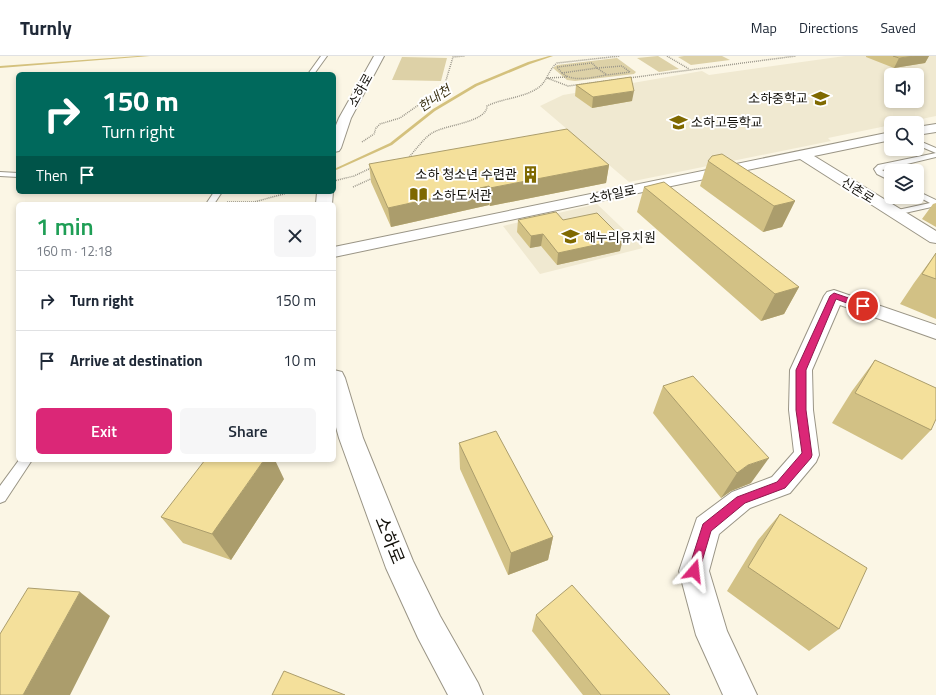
<!DOCTYPE html>
<meta charset="utf-8">
<style>
:root{--surface:#fff;--page:#f6f6f7;--text:#1f2937;--muted:#747a83;--line:#e0e1e3;--accent:#db2777}
body{margin:0;font-family:"Titillium Web","Noto Sans KR",sans-serif;background:var(--page);color:var(--text);height:100vh;display:flex;flex-direction:column;font-size:15px;white-space:nowrap}
*{box-sizing:border-box;margin:0}
p{font-size:13px;color:var(--muted)}
.icon{flex:none;width:22px;height:22px;fill:none;stroke:currentColor;stroke-width:2;stroke-linecap:round;stroke-linejoin:round}
.map{position:relative;flex:1;overflow:hidden}
.panel{position:absolute;left:16px;top:146px;width:320px;height:260px;display:flex;flex-direction:column;background:var(--surface);border-radius:6px;box-shadow:0 2px 6px #0003}
.panel>*{flex:none}
.banner{position:absolute;left:16px;top:16px;width:320px;height:122px;border-radius:6px;box-shadow:0 2px 6px #0003;background:#00695c;color:#fff;overflow:hidden}
.tools{position:absolute;left:884px;top:12px;display:grid;gap:8px}
.tools a{display:grid;place-items:center;width:40px;height:40px;border-radius:6px;background:var(--surface);box-shadow:0 2px 6px #0003;font-size:20px}
.pin{position:absolute;display:grid;place-items:center;width:34px;height:34px;color:#fff;margin:-17px;border:2px solid #fff;border-radius:50%;box-shadow:0 1px 4px #0007}
.me{position:absolute;width:44px;margin:-22px;rotate:17deg;stroke-linejoin:round;filter:drop-shadow(0 0 3px #0008)}
.turn{display:flex;align-items:center;gap:14px;height:84px;padding:0 20px;font-size:18px}
.turn .icon{width:52px;height:52px;stroke-width:2.5}
.turn b{display:block;font-size:28px;line-height:34px}
.then{display:flex;align-items:center;height:38px;padding:0 20px;background:#0003;gap:8px;font-size:15px}
.round{display:grid;place-items:center;flex:none;width:42px;height:42px;border-radius:6px;background:var(--page)}
.headline{display:flex;align-items:center;justify-content:space-between;height:68px;padding:0 20px}
h1{font-size:24px;font-weight:600;line-height:30px;color:#1e9e55}
.primary-button{display:flex;gap:8px;margin-top:auto;padding:8px 20px}
.primary-button a{flex:1;height:46px;border-radius:6px;background:var(--accent);color:#fff;font-size:16px;font-weight:600;line-height:46px;text-align:center}
.primary-button a+a{background:var(--page);color:var(--text)}
ul{padding:0;list-style:none}
li{display:flex;align-items:center;gap:12px;height:60px;padding:0 20px;border-top:1px solid var(--line)}
li div{flex:1}
li b{display:block;font-size:15px}
li em{font-style:normal}
header{display:flex;align-items:center;gap:24px;box-sizing:border-box;height:56px;padding:0 20px;background:var(--surface);border-bottom:1px solid var(--line)}
header strong{font-size:19px}
nav{display:flex;gap:22px;margin-inline-start:auto;font-size:14px}
.map>svg:first-child{display:block}
.built{fill:#f0e9d1;fill-rule:evenodd}
.green{fill:#ddd1a7}
.lines{fill:none;stroke-linecap:round;stroke-linejoin:round}
.stream{fill:#d4c17d;fill-rule:evenodd}
.service-casing{stroke:#9a9586;stroke-width:2}
.minor-casing{stroke:#9a9586;stroke-width:2}
.tertiary-casing{stroke:#9a9586;stroke-width:2}
.path{stroke:#9a968a;stroke-width:1.5;stroke-dasharray:1 1;stroke-linecap:butt}
.service{fill:#fff;fill-rule:evenodd}
.minor{fill:#fff;fill-rule:evenodd}
.tertiary{fill:#fff;fill-rule:evenodd}
.wall{fill:#d2c185}
.shaded-wall{fill:#ab9d6c}
.building{fill:#f4e09b;stroke:#ab9d6c}
.route{fill:#db2777;stroke:#8e194d}
.labels{text-anchor:middle;dominant-baseline:central;stroke-width:4;stroke-linejoin:round;paint-order:stroke}
.far-street-label{font-size:13px;fill:#13110b;stroke:#fff}
.far-water-label{font-size:13px;font-style:italic;fill:#3e3516;stroke:#fff}
.far-poi-label{font-size:13px;fill:#13110b;stroke:#fff;text-anchor:start}
.near-street-label{font-size:18px;fill:#13110b;stroke:#fff}
</style>
<header>
<strong>Turnly</strong>
<nav><a>Map</a><a>Directions</a><a>Saved</a></nav>
</header>
<div class="map">
<svg width="936" height="639" viewBox="0 0 936 639">
<rect width="100%" height="100%" fill="#fbf6e5"/>
<path class="built" d="M 845,0 L 936,0 L 936,60 L 902,67 L 891,67 L 891,69 L 828,82 L 831,85 L 629,126 L 540,50 L 563,39 L 702,15 L 709,19 ZM 891,19 L 917,19 L 917,45 L 891,45 Z
M 597,148 L 643,192 L 540,218 L 503,170 Z"/>
<path class="green" d="M 658,0 L 679,13 L 659,16 L 637,2 Z
M 684,0 L 722,0 L 730,4 L 691,9 L 678,1 Z
M 402,1 L 447,2 L 441,25 L 392,24 Z
M 617,2 L 636,16 L 634,18 L 575,25 L 567,24 L 553,12 L 557,9 Z"/>
<g class="lines">
<path class="stream" d="M 138,0 L 150,0 L 0,12 L 0,10 Z
M 549,0 L 553,0 L 530,8 L 477,30 L 435,55 L 392,89 L 334,115 L 334,113 L 390,87 L 433,53 L 475,28 L 528,6 Z"/>
<defs>
<path id="service" d="M 321,0 L 327,0 L 314,18 L 308,18 Z
M 917,84 L 936,92 L 936,101 L 882,114 L 891,120 L 891,125 L 877,118 L 874,113 L 878,109 L 936,97 L 917,89 Z
M 0,116 L 18,117 L 18,121 L 0,120 Z
M 917,135 L 936,144 L 936,150 L 896,159 L 893,159 L 893,155 L 930,147 L 917,140 Z
M 214,136 L 222,136 L 214,148 L 206,148 Z
M 19,404 L 32,404 L 5,445 L 0,447 L 0,430 Z"/>
<path id="minor" d="M 936,68 L 936,76 L 917,79 L 917,71 Z
M 891,76 L 891,84 L 814,100 L 936,175 L 936,187 L 930,186 L 800,103 L 334,201 L 334,191 Z
M 834,234 L 936,269 L 936,283 L 840,249 L 812,314 L 813,354 L 819,399 L 816,406 L 790,437 L 750,452 L 719,478 L 709,515 L 727,575 L 757,639 L 723,639 L 696,579 L 679,515 L 697,462 L 732,436 L 772,421 L 794,396 L 789,354 L 790,314 L 824,240 L 827,236 Z"/>
<path id="tertiary" d="M 374,0 L 384,0 L 351,62 L 341,92 L 339,95 L 334,96 L 334,74 L 339,62 Z
M 317,136 L 333,136 L 332,148 L 316,148 Z
M 334,314 L 342,316 L 345,322 L 363,382 L 413,505 L 440,560 L 478,627 L 483,639 L 448,639 L 418,582 L 386,512 L 339,382 L 334,364 Z"/>
</defs>
<use href="#service" class="service-casing"/>
<use href="#minor" class="minor-casing"/>
<use href="#tertiary" class="tertiary-casing"/>
<path class="path" d="M 667,0 L 689,13
M 597,12 L 607,19
M 597,12 L 622,10 L 630,16 L 607,19
M 562,17 C 574,27 593,21 607,19
M 562,17 L 557,11 L 592,7 L 597,12
M 562,17 L 597,12
M 567,21 L 547,22 L 568,30 L 796,0
M 362,86 L 374,78 L 376,72 L 380,68 L 400,62 L 444,31 L 453,1 L 465,0
M 408,102 C 416,94 424,81 434,76 C 446,69 487,66 487,50 C 503,42 523,42 538,32 C 547,26 548,14 557,7 L 620,0
M 334,125 L 354,120 L 371,112
M 353,131 L 373,122
M 227,146 L 254,146 L 291,136"/>
<use href="#service" class="service"/>
<use href="#minor" class="minor"/>
<use href="#tertiary" class="tertiary"/>
</g>
<path class="wall" d="M 866,0 L 929,0 L 925,7 L 894,12 L 866,1 Z
M 576,29 L 632,45 L 592,52 L 575,40 Z
M 708,105 L 795,145 L 782,171 L 763,176 L 700,130 Z
M 369,108 L 609,109 L 606,127 L 490,150 L 489,149 L 391,171 L 371,126 Z
M 644,131 L 799,231 L 784,258 L 761,265 L 637,156 Z
M 936,147 L 936,171 L 922,163 L 933,148 Z
M 518,164 L 563,164 L 620,195 L 557,209 L 541,190 L 530,192 L 517,176 Z
M 936,197 L 936,263 L 900,248 L 914,227 Z
M 875,304 L 931,374 L 902,404 L 832,367 L 852,335 Z
M 663,330 L 751,427 L 731,435 L 721,442 L 653,357 Z
M 459,387 L 553,481 L 548,504 L 508,519 L 460,413 Z
M 284,423 L 231,504 L 183,487 L 161,461 Z
M 780,458 L 839,573 L 809,595 L 727,535 L 758,484 Z
M 536,559 L 670,639 L 583,639 L 532,575 Z"/>
<path class="shaded-wall" d="M 915,0 L 929,0 L 925,7 L 894,12 L 899,2 Z
M 634,35 L 632,45 L 592,52 L 593,41 Z
M 609,109 L 606,127 L 490,150 L 490,132 Z
M 489,130 L 489,149 L 391,171 L 388,152 Z
M 795,145 L 782,171 L 763,176 L 774,150 Z
M 543,178 L 541,190 L 530,192 L 531,180 Z
M 623,183 L 620,195 L 557,209 L 558,197 Z
M 799,231 L 784,258 L 761,265 L 775,238 Z
M 769,402 L 751,427 L 731,435 L 721,442 L 737,417 L 748,409 Z
M 264,404 L 275,404 L 284,423 L 231,504 L 212,478 Z
M 553,481 L 548,504 L 508,519 L 511,497 Z
M 80,536 L 110,560 L 70,639 L 23,639 Z"/>
<path class="building" d="M 893,0 L 915,0 L 899,2 Z
M 631,21 L 634,35 L 593,41 L 576,29 Z
M 567,73 L 609,109 L 490,132 L 489,130 L 388,152 L 369,108 Z
M 722,98 L 795,145 L 774,150 L 708,105 L 712,100 Z
M 664,126 L 799,231 L 775,238 L 644,131 Z
M 556,156 L 563,164 L 597,157 L 623,183 L 558,197 L 543,178 L 531,180 L 518,164 Z
M 936,197 L 936,223 L 922,218 Z
M 875,304 L 936,332 L 936,363 L 931,374 L 855,337 Z
M 693,320 L 769,402 L 748,409 L 737,417 L 663,330 Z
M 496,375 L 553,481 L 511,497 L 459,387 Z
M 205,404 L 264,404 L 212,478 L 161,461 Z
M 780,458 L 867,512 L 839,573 L 748,511 Z
M 572,529 L 670,639 L 601,639 L 536,559 Z
M 28,532 L 80,536 L 23,639 L 0,639 L 0,578 Z
M 284,615 L 345,639 L 272,639 Z"/>
<path class="route" d="M 834,237 L 866,248 L 867,250 L 863,253 L 836,243 L 806,314 L 806,354 L 812,399 L 811,402 L 785,432 L 745,447 L 711,475 L 698,519 L 694,521 L 689,519 L 688,515 L 703,468 L 737,441 L 777,426 L 802,397 L 796,354 L 796,314 L 830,240 Z"/>
<defs>
<symbol id="school-bare" viewBox="-9 -9 18 18"><path d="M0-5L7-2L0 1L-7-2ZM-4 1L0 2.5L4 1V4Q0 6-4 4Z" fill="#7f6900" stroke="#fff" stroke-width="2.5" paint-order="stroke"/></symbol>
<symbol id="building-bare" viewBox="-9 -9 18 18"><path d="M-4-6H4V6H1V3H-1V6H-4ZM-2.5-4.3h1.7v1.8h-1.7ZM.8-4.3h1.7v1.8H.8ZM-2.5-1h1.7V.8h-1.7ZM.8-1h1.7V.8H.8Z" fill="#7f6900" stroke="#fff" stroke-width="2.5" paint-order="stroke"/></symbol>
<symbol id="library-bare" viewBox="-9 -9 18 18"><path d="M-6-4Q-3-5.5-.7-3.5V5Q-3 3-6 4ZM6-4Q3-5.5 .7-3.5V5Q3 3 6 4Z" fill="#7f6900" stroke="#fff" stroke-width="2.5" paint-order="stroke"/></symbol>
</defs>
<g fill-rule="evenodd">
<use href="#school-bare" x="808" y="30" width="25" height="25"/>
<use href="#school-bare" x="666" y="54" width="25" height="25"/>
<use href="#building-bare" x="518" y="106" width="25" height="25"/>
<use href="#library-bare" x="406" y="126" width="25" height="25"/>
<use href="#school-bare" x="558" y="168" width="25" height="25"/>
</g>
<g class="labels">
<g class="far-street-label">
<text transform="translate(360 34) rotate(-61)">소하로</text>
<text transform="translate(858 134) rotate(32)">신촌로</text>
<text transform="translate(612 138) rotate(-12)">소하일로</text>
</g>
<g class="far-water-label">
<text transform="translate(434 42) rotate(-34)">한내천</text>
</g>
<g class="far-poi-label">
<text x="808" y="42" text-anchor="end">소하중학교</text>
<text x="691" y="66">소하고등학교</text>
<text x="517" y="118" text-anchor="end">소하 청소년 수련관</text>
<text x="432" y="139">소하도서관</text>
<text x="584" y="181">해누리유치원</text>
</g>
<g class="near-street-label">
<text transform="translate(390 484) rotate(68)">소하로</text>
</g>
</g>
</svg>
<div class="tools">
<a><svg class="icon" aria-label="sound" viewBox="0 0 24 24"><path d="M4 9h4l5-4v14l-5-4H4zM17 9q2 3 0 6"/></svg></a>
<a><svg class="icon" aria-label="search" viewBox="0 0 24 24"><circle cx="10" cy="10" r="6"/><path d="M15 15l6 6"/></svg></a>
<a><svg class="icon" aria-label="layers" viewBox="0 0 24 24"><path d="M12 4l9 5-9 5-9-5zM3 14l9 5 9-5"/></svg></a>
</div>
<div class="pin" style="left:863px;top:250px;background:#d93025"><svg class="icon" aria-label="arrive" viewBox="0 0 24 24"><path d="M6 21V4h12l-3 4 3 4H6"/></svg></div>
<svg class="me" style="left:694px;top:515px" viewBox="-20 -20 40 40"><path d="M0-17L14 15 0 8-14 15z" fill="#db2777" stroke="#fff" stroke-width="4"/></svg>
<div class="banner">
<div class="turn"><svg class="icon" aria-label="right" viewBox="0 0 24 24"><path d="M7 20v-9h11M14 6l5 5-5 5"/></svg><div><b>150 m</b>Turn right</div></div>
<div class="then">Then<svg class="icon" aria-label="arrive" viewBox="0 0 24 24"><path d="M6 21V4h12l-3 4 3 4H6"/></svg></div>
</div>
<section class="panel">
<div class="headline"><div><h1>1 min</h1><p>160 m · 12:18</p></div><a class="round"><svg class="icon" aria-label="close" viewBox="0 0 24 24"><path d="M6 6l12 12M18 6L6 18"/></svg></a></div>
<ul>
<li><svg class="icon" aria-label="right" viewBox="0 0 24 24"><path d="M7 20v-9h11M14 6l5 5-5 5"/></svg><div><b>Turn right</b></div><em>150 m</em></li>
<li><svg class="icon" aria-label="arrive" viewBox="0 0 24 24"><path d="M6 21V4h12l-3 4 3 4H6"/></svg><div><b>Arrive at destination</b></div><em>10 m</em></li>
</ul>
<div class="primary-button"><a>Exit</a><a>Share</a></div>
</section>
</div>
